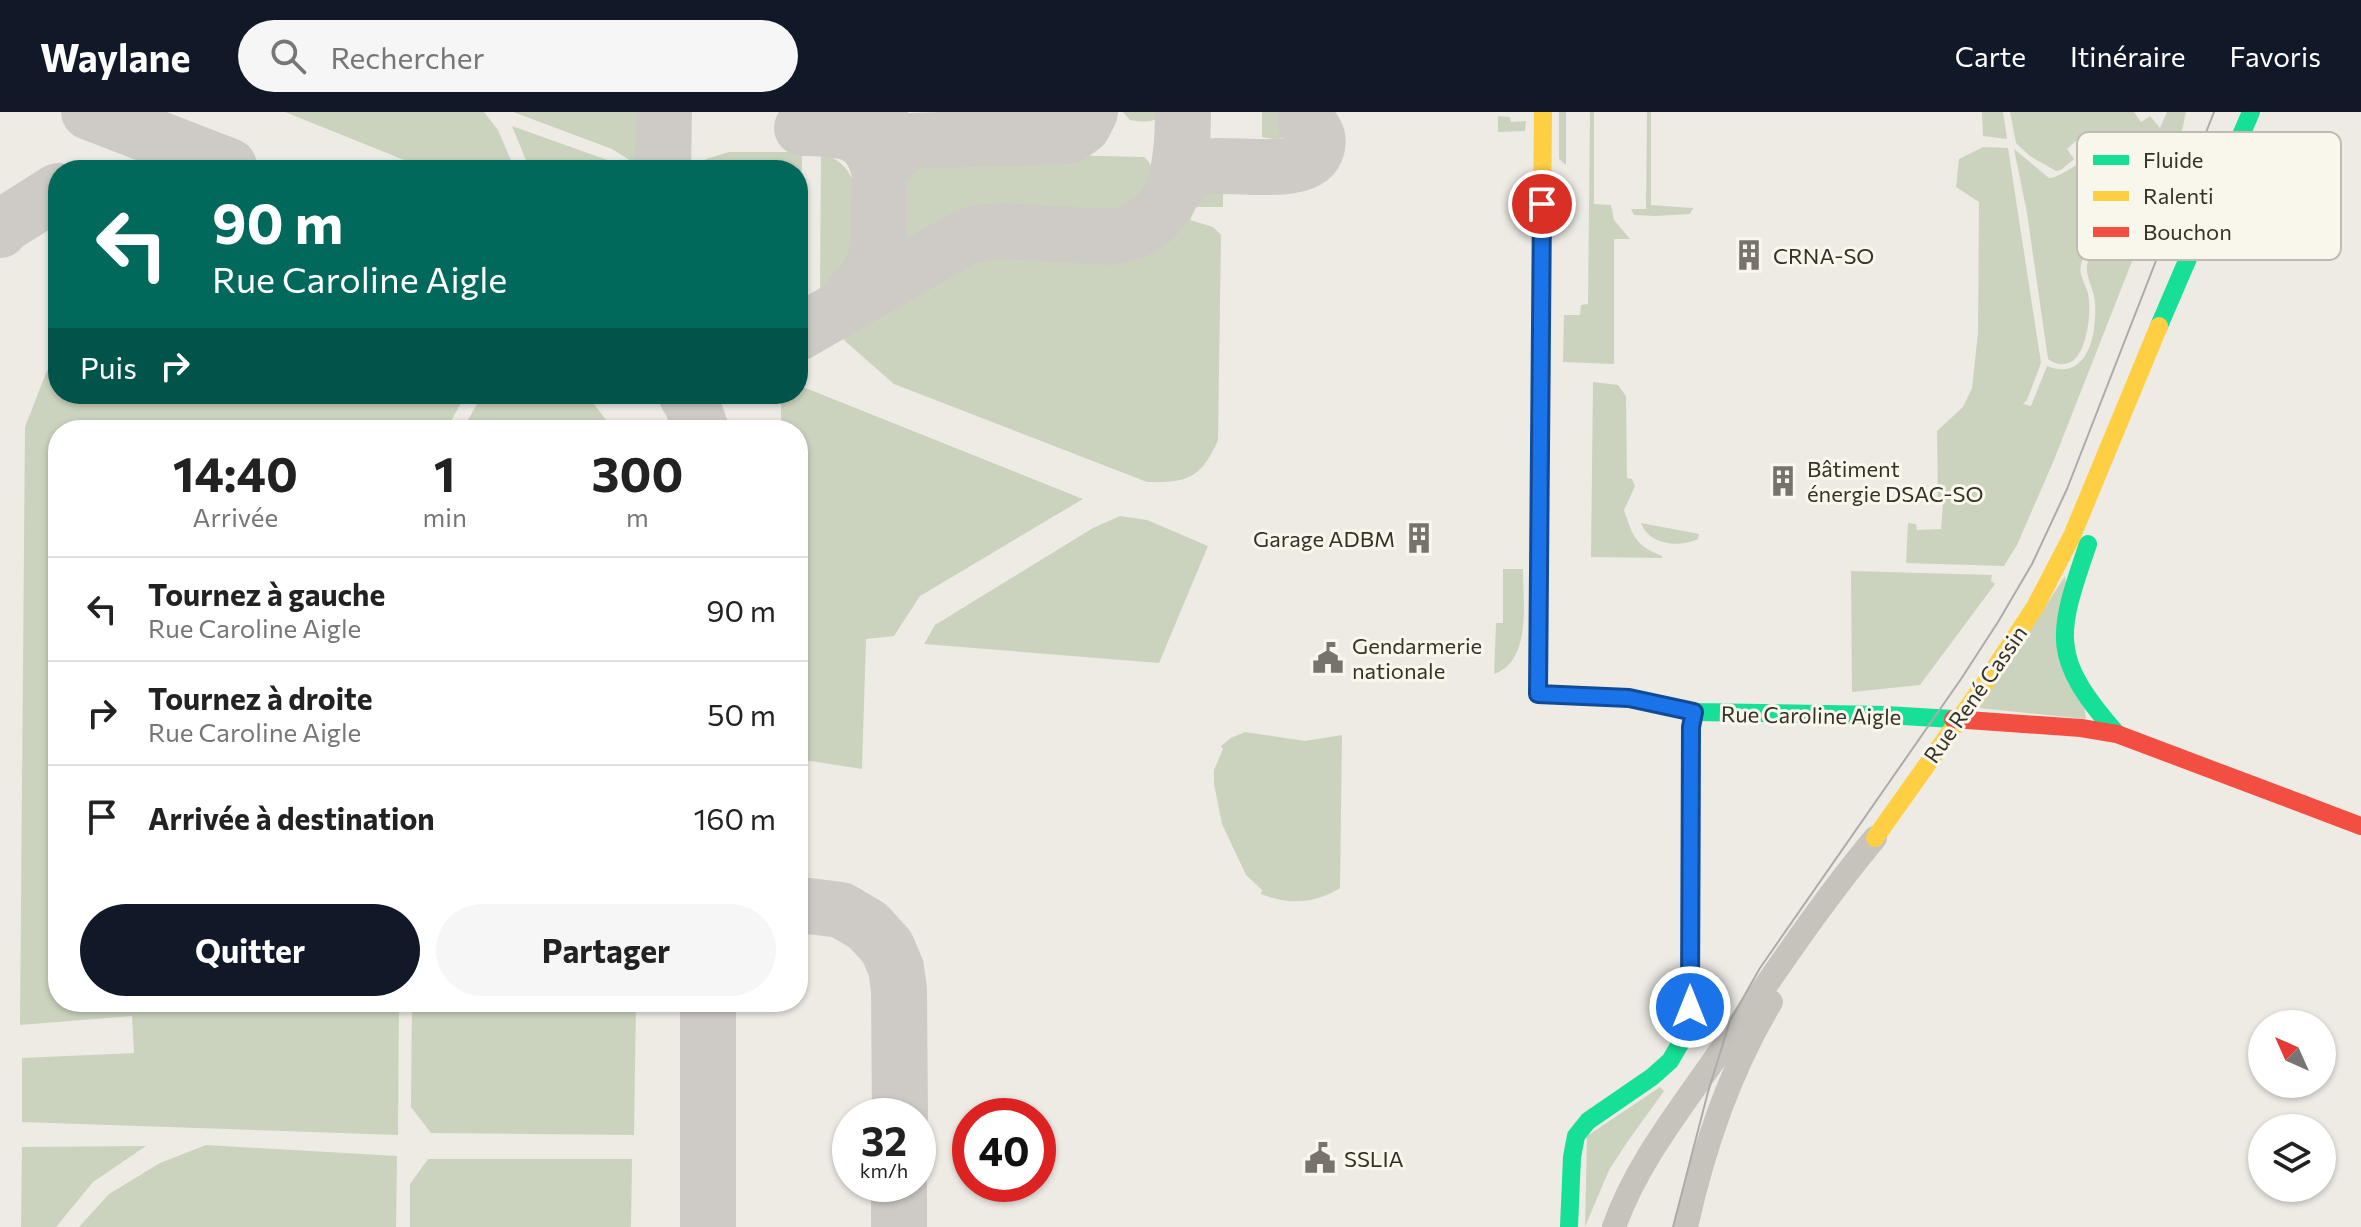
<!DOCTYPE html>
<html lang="fr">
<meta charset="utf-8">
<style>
:root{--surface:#fff;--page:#f6f6f6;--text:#222;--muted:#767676;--line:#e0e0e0;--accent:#111827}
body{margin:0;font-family:Commissioner,sans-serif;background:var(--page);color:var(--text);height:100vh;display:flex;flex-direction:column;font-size:30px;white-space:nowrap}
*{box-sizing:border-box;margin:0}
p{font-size:26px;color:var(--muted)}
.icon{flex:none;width:44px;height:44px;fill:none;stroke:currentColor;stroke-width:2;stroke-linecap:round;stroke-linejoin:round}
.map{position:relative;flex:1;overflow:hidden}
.side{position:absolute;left:48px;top:308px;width:760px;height:592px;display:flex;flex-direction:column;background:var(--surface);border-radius:32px;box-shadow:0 2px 6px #0004}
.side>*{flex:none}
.hud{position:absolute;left:48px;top:48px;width:760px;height:244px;border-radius:32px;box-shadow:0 2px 6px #0004;background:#00695c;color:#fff;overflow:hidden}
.needle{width:52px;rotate:315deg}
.tools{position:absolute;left:2248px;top:898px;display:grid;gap:16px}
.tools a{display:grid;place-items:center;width:88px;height:88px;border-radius:50%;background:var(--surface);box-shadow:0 2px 6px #0004;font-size:40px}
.speed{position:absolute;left:832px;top:986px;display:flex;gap:16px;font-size:40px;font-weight:700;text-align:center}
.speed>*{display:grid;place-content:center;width:104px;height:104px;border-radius:50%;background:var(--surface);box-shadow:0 2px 6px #0004;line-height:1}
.speed small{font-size:20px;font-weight:400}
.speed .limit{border:12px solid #d22;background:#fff;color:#111}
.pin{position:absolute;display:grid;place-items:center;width:68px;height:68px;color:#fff;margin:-34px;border:4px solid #fff;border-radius:50%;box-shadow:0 2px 8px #0007}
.me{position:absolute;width:88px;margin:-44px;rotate:0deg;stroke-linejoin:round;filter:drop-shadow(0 0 6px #0008)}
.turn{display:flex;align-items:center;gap:28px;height:168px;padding:0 32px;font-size:36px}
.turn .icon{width:104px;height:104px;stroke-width:2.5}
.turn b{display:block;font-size:56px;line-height:68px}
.then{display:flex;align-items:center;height:76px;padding:0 32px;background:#0003;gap:16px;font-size:30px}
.eta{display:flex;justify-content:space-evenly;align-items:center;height:136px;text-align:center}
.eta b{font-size:48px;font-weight:700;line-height:56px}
.button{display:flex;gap:16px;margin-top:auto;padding:16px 32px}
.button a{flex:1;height:92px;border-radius:48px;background:var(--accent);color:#fff;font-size:32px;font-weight:700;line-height:92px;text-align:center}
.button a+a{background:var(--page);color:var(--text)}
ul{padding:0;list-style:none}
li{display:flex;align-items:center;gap:24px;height:104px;padding:0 32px;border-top:2px solid var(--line)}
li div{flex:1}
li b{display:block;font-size:30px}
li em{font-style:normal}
header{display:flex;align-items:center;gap:48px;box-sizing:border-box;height:112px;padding:0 40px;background:var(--accent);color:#fff}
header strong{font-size:38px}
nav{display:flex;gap:44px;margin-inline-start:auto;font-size:28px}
.search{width:560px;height:72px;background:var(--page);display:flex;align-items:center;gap:20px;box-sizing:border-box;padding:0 28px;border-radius:44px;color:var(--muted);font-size:30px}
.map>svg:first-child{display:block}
.green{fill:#cbd3bf}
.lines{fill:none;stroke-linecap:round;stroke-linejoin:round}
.taxiway{stroke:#cecbc6;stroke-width:56}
.street{stroke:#c6c3bd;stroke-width:24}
.fast{stroke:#16e098;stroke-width:18}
.slow{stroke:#ffcf43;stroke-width:18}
.jam{stroke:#f24e42;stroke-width:18}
.tram{stroke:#aeaba7;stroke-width:2}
.route-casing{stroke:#114b97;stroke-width:20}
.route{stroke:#1a73e8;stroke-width:14}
.labels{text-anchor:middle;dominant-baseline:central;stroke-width:6;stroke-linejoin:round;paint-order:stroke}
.poi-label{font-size:22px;fill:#37312b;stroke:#f9f6ec;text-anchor:start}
.street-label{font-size:22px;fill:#37312b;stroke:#f9f6ec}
.key{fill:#f9f6ec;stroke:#bfbbb2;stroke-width:2}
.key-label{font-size:22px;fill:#37312b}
</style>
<header>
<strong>Waylane</strong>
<div class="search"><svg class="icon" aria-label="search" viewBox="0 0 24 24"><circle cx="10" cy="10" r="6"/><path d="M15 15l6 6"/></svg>Rechercher</div>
<nav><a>Carte</a><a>Itinéraire</a><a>Favoris</a></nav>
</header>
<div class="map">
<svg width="2361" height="1115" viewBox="0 0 2361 1115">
<rect width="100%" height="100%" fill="#edebe4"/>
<path class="green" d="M 285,0 L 484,0 L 498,18 L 515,58 L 429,58 Z
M 513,0 L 640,0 L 639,54 L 612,37 Z
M 1123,0 L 1164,0 C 1156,12 1142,10 1130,8 Z
M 1262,0 L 1288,0 L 1288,17 L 1280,28 L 1262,25 Z
M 1559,0 L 1566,0 L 1566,53 L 1559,47 Z
M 1590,0 L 1594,0 L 1594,92 L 1611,93 L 1614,108 L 1630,127 L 1614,127 L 1614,252 L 1563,250 L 1564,203 L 1580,203 L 1581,193 L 1588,192 Z
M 1647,0 L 1651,0 L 1651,93 L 1693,96 L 1690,102 L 1655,104 L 1634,103 L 1631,97 L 1646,97 Z
M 1982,0 L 2003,0 L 2007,27 L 1983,24 Z
M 2010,0 L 2134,0 L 2141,10 L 2150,4 L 2160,16 L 2167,0 L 2186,0 L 2180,27 L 2054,348 L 2017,433 L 2004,454 L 1906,451 L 1908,411 L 1916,412 L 1917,418 L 1941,417 L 1943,391 L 1938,391 L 1937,319 L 1963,295 L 1972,276 L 1978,221 L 1979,90 L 1956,75 L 1959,47 L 1983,35 L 2008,36 L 2041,251 L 2027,288 L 2023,292 L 2031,294 L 2047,254 C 2088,270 2097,222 2095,191 C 2095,178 2083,162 2088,149 C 2094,130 2117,123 2123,106 C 2134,78 2131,24 2088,39 L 2078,27 L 2067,37 L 2074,47 L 2061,58 L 2056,59 L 2030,44 L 2016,31 Z
M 1498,4 L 1510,5 L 1511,10 L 1526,9 L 1525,19 L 1498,20 Z
M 512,14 L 610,49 L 625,58 L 530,58 Z
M 2014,37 L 2049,66 C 2068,65 2097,29 2115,46 C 2128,58 2124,96 2115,110 C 2105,126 2085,134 2081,153 C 2078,163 2086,172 2088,182 C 2092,199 2087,242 2071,250 C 2062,254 2055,252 2048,247 L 2027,101 Z
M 729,40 L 802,40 L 800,193 L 798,194 L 798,58 L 693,58 L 706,47 Z
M 821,40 C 831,44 840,49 847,58 C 866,85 858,140 839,165 C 834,171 827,176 820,181 Z
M 937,40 L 1144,45 C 1166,63 1140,90 1123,100 L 1001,92 L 972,96 L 947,107 L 902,135 C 903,96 897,61 937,40 Z
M 1223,72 L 1223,95 L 1196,95 L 1190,108 L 1213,115 L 1221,123 L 1218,328 C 1201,367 1187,371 1147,370 L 894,272 L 845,229 L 843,224 L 985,141 L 1013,137 L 1104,145 L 1135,142 L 1166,125 L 1201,78 Z
M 58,246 L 58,282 L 466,282 L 446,318 L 58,318 L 58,890 L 399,890 L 398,1023 L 22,1010 L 22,946 L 134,941 L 132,904 L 20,913 L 25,315 L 46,261 Z
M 1593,270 L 1618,273 L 1626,284 L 1627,366 L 1632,367 L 1635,374 L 1624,398 C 1633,425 1635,433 1662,444 L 1662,446 L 1591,445 Z
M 803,275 L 1083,387 L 920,484 L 894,524 L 866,527 L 862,657 L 798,647 L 798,318 L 781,318 L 781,285 L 798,282 L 798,277 Z
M 483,282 L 578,282 L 593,291 L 614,318 L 462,318 Z
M 1120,404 L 1147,408 L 1208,434 L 1159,551 L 924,532 L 935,513 L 1093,416 Z
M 1641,411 L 1699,422 L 1698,427 C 1679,436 1649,433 1641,411 Z
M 1503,457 L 1523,457 C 1523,488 1532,550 1494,562 L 1496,511 L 1503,511 Z
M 1851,459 L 1992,463 L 1991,469 L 1995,472 L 1920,573 L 1852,580 Z
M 2065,464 L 2086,607 L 1979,596 Z
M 1245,620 L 1305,629 L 1342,623 L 1340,776 C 1314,792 1289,793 1261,782 L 1262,778 L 1246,763 L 1222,712 L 1214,672 L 1214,658 L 1223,637 L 1221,634 L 1231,626 Z
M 412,890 L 636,890 L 634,1023 L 431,1021 L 411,995 Z
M 1660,975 L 1664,979 L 1628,1029 L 1609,1058 L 1585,1115 L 1587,1024 Z
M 206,1033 L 397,1044 L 396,1115 L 79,1115 L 109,1082 L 160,1051 Z
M 146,1034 L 93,1070 L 56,1115 L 21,1115 L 22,1035 Z
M 428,1047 L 632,1047 L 631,1115 L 410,1115 L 410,1072 Z"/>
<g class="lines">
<path class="taxiway" d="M 89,0 L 229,54
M 802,16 C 843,17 872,16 880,64
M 663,58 L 664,0
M 880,64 L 892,42 L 910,29 L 1069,24 L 1083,14 L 1090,0
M 1173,80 C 1181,70 1189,60 1201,56 C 1229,48 1308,69 1317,35 C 1320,23 1313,16 1305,9 L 1305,0
M 0,118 L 4,113 L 58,79
M 843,195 L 867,164 L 875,148 L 879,126 L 880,0
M 798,221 L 960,128 L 978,121 L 1002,119 L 1109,125 C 1177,117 1183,56 1183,0
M 686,282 L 692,292 L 701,318
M 798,796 L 809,794 L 841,798 L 868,814 L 887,835 L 896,856 L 899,878 L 900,1004
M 708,890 L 708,1115
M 899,1115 L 899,1072"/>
<path class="street" d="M 1614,1115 C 1637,1050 1682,995 1721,938 C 1771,867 1819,793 1875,726
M 1686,1115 C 1703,1038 1730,958 1771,890"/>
<path class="fast" d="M 2159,214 L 2251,0
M 2088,432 C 2056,525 2050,545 2117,622
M 1538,525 L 1538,582 L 1629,586 L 1694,600 L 1886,603 L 1953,607
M 1569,1115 L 1572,1045 L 1576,1024 L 1588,1009 L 1652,965 L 1670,949 L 1687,920 L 1690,895 L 1691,727"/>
<path class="slow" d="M 1538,525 L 1543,0
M 1875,726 L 1985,571 L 2035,495 L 2072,424 L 2159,214
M 1691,727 L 1691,615 L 1694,600"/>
<path class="jam" d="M 1953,607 L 2081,616 L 2117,622 L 2361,714"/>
<path class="tram" d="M 1673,1115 L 1708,980 L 1730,909 L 1760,856 L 1961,567 L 1998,510 L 2032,452 L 2067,377 L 2214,0"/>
</g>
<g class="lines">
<defs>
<path id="route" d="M 1542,92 L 1538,582 L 1629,586 L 1694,600 L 1691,615 L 1690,895"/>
</defs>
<use href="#route" class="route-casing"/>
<use href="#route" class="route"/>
</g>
<defs>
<symbol id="building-bare" viewBox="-9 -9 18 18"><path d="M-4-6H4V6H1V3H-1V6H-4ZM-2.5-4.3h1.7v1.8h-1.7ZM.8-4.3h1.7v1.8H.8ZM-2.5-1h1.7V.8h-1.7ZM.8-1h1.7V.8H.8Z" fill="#77726c" stroke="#f9f6ec" stroke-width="2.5" paint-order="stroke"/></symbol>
<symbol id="civic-bare" viewBox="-9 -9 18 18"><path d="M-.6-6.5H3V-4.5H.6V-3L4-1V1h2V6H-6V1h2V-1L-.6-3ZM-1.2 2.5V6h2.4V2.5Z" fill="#77726c" stroke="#f9f6ec" stroke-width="2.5" paint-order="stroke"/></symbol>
</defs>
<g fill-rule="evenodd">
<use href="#building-bare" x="1727" y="121" width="44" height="44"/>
<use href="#building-bare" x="1761" y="347" width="44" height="44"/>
<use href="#building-bare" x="1397" y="404" width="44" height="44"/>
<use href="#civic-bare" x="1306" y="524" width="44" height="44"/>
<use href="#civic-bare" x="1298" y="1024" width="44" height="44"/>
</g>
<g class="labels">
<g class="poi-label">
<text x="1773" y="143">CRNA-SO</text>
<text x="1807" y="356">Bâtiment<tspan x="1807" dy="25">énergie DSAC-SO</tspan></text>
<text x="1395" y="426" text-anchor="end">Garage ADBM</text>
<text x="1352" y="533">Gendarmerie<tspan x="1352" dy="25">nationale</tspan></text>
<text x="1344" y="1046">SSLIA</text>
</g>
<g class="street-label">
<text transform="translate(1975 582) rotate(-55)">Rue René Cassin</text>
<text transform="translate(1811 603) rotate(1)">Rue Caroline Aigle</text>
</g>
</g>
<rect x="2077" y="20" width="264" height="128" rx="12" class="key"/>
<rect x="2093" y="43" width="36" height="10" fill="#16e098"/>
<rect x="2093" y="79" width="36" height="10" fill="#ffcf43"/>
<rect x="2093" y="115" width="36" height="10" fill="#f24e42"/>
<g class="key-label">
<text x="2143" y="56">Fluide</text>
<text x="2143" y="92">Ralenti</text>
<text x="2143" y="128">Bouchon</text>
</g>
</svg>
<div class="tools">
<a><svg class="needle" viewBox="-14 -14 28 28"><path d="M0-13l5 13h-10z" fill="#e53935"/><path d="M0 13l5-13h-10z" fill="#767676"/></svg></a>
<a><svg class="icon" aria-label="layers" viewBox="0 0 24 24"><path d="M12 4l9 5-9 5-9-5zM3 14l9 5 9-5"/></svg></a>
</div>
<div class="speed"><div>32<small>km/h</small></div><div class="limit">40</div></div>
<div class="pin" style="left:1542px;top:92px;background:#d93025"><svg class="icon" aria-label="arrive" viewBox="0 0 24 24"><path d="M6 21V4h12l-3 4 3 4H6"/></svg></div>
<svg class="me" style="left:1690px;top:895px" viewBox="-20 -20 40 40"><circle r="17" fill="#1a73e8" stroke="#fff" stroke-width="3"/><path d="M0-11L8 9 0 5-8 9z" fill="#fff"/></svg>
<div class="hud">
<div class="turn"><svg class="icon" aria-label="left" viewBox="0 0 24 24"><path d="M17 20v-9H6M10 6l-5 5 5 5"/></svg><div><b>90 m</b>Rue Caroline Aigle</div></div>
<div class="then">Puis<svg class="icon" aria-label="right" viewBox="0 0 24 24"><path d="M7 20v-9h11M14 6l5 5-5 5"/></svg></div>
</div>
<section class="side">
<div class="eta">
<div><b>14:40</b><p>Arrivée</p></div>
<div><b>1</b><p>min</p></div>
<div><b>300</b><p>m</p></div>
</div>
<ul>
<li><svg class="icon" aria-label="left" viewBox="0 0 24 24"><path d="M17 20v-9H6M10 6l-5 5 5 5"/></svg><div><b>Tournez à gauche</b><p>Rue Caroline Aigle</p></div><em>90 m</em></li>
<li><svg class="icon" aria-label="right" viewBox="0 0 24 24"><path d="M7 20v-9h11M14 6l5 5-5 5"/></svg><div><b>Tournez à droite</b><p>Rue Caroline Aigle</p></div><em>50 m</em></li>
<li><svg class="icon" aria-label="arrive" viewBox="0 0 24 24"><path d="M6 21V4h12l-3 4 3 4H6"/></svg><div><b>Arrivée à destination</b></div><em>160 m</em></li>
</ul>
<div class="button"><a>Quitter</a><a>Partager</a></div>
</section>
</div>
